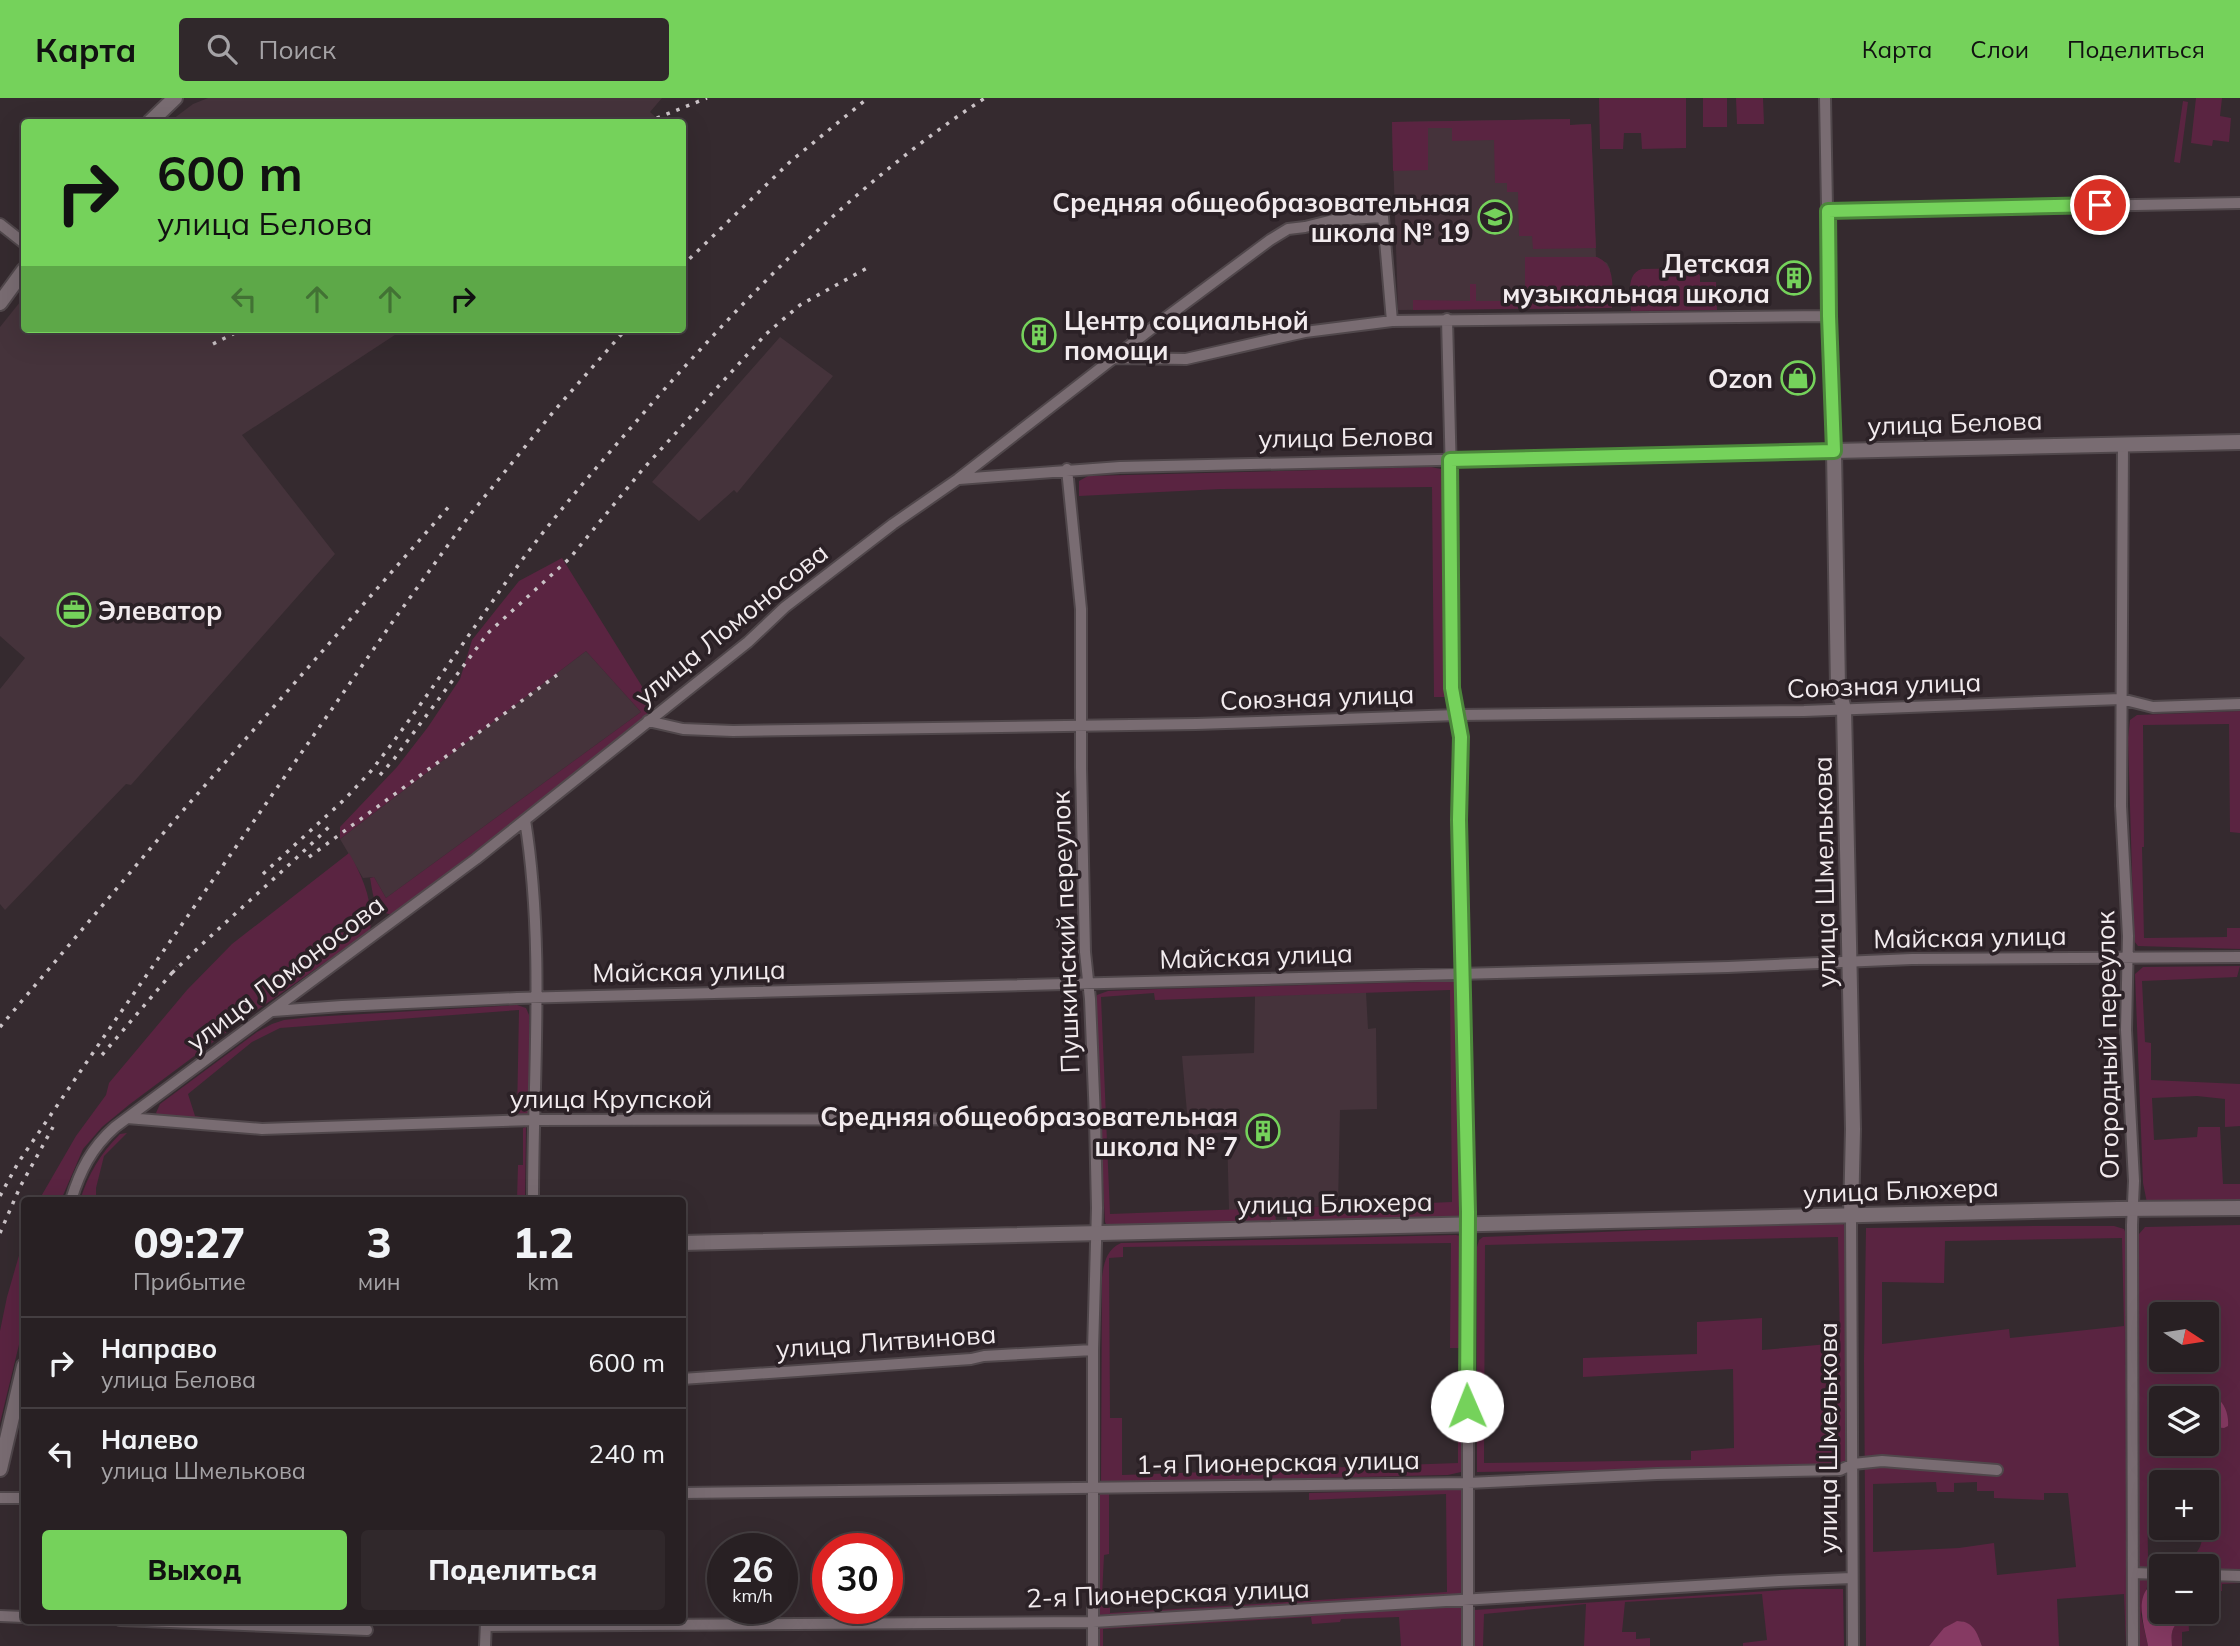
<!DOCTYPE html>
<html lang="ru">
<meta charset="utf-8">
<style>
:root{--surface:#282023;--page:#30282b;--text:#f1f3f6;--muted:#a5a3a6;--line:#443e41;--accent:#75d25b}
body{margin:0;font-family:Mulish,sans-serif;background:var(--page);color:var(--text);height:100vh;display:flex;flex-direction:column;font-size:26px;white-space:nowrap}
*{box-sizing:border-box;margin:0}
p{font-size:23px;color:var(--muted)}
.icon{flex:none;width:38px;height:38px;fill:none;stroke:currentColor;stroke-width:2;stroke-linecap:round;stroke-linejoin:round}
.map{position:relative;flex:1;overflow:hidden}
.side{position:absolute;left:21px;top:1099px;width:665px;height:427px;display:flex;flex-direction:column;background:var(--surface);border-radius:7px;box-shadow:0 7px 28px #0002,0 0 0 2px var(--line)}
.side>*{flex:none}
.banner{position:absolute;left:21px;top:21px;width:665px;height:214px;border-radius:7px;box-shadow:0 7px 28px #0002,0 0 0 2px var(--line);background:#75d25b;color:#111;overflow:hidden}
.needle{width:46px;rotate:102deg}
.buttons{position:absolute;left:2149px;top:1204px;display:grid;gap:14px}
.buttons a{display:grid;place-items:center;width:70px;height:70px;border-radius:7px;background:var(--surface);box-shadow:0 7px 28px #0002,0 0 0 2px var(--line);font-size:35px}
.speed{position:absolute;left:707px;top:1435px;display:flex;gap:14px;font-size:35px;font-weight:700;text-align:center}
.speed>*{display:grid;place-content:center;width:91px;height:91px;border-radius:50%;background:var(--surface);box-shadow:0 7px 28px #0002,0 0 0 2px var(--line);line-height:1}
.speed small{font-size:18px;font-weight:400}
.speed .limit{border:10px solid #d22;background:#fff;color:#111}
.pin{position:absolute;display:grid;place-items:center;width:60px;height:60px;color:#fff;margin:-30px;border:4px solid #fff;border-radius:50%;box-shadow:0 2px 7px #0007}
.me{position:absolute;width:77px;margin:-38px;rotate:359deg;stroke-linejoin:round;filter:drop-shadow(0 0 5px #0008)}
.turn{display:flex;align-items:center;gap:24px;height:147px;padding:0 21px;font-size:32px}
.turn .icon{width:91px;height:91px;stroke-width:2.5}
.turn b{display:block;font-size:49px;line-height:60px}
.lanes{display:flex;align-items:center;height:66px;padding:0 21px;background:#0003;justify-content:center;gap:35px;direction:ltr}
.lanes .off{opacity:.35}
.eta{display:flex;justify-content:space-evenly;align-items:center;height:119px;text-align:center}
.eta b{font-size:42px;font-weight:800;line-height:49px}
.primary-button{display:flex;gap:14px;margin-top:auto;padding:14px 21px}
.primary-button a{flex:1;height:80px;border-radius:7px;background:var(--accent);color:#111;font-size:28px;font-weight:800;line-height:80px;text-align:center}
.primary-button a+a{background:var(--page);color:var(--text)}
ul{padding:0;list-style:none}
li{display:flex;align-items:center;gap:21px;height:91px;padding:0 21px;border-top:2px solid var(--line)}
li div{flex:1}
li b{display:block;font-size:26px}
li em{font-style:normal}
header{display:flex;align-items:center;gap:42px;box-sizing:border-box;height:98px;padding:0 35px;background:var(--accent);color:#111}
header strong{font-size:33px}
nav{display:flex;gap:38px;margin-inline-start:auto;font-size:24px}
.search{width:490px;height:63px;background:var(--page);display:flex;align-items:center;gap:18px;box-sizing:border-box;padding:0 24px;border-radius:7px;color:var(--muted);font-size:26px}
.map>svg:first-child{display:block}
.built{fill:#45333b}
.green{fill:#5a2441;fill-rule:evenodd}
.water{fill:#863a63}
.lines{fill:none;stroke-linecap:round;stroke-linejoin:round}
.street-casing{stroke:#50474b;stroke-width:14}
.secondary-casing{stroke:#50474b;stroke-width:18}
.street{stroke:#796c72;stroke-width:10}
.secondary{stroke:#796c72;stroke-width:14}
.rail{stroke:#cac2c6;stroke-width:3.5;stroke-dasharray:3.5 7;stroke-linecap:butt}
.route-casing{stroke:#4c883b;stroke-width:18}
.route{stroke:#75d25b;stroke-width:12}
.labels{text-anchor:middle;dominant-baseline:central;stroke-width:7;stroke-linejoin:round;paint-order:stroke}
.poi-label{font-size:26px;font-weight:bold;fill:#f2ebee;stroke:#2b2126;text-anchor:end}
.street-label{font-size:26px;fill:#f2ebee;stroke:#2b2126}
</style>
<header>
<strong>Карта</strong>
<div class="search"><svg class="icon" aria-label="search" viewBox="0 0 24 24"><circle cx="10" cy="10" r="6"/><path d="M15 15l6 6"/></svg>Поиск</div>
<nav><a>Карта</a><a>Слои</a><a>Поделиться</a></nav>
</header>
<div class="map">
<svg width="2240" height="1548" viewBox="0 0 2240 1548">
<rect width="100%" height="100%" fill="#352a2f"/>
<path class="built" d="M 208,0 L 662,0 L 650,14 L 661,24 L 169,24 L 193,6 Z
M 1570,21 L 1570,27 L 1591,26 L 1596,159 L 1607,165 L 1610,171 L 1612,210 L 1398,212 L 1392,24 Z
M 24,199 L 24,231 L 404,231 L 242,337 L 335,456 L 131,687 L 126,686 L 5,812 L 0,806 L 0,591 L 25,560 L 0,538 L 0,229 Z
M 780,239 L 833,278 L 737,395 L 734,392 L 699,423 L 652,384 Z
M 586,553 L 641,614 L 386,800 L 374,779 L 363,780 L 340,741 Z
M 1366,894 L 1368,931 L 1376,930 L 1377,1011 L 1340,1012 L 1338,1108 L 1229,1112 L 1227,1034 L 1189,1037 L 1182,958 L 1254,955 L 1255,898 Z"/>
<path class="green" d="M 1599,0 L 1686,0 L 1686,50 L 1642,51 L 1641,35 L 1624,35 L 1623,51 L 1600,51 Z
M 1703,0 L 1727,0 L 1727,29 L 1703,29 Z
M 1736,0 L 1763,0 L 1764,26 L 1737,26 Z
M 2196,0 L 2222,0 L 2220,18 L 2231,20 L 2229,44 L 2213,42 L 2212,48 L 2191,45 Z
M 2183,3 L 2188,4 L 2180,65 L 2174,64 Z
M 1570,21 L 1570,27 L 1591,26 L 1596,150 L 1533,151 L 1532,138 L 1519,138 L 1518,94 L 1507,94 L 1507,85 L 1495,85 L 1494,42 L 1452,43 L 1452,30 L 1428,30 L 1428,72 L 1393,73 L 1392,24 Z
M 1525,159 L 1597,159 C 1617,168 1612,192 1612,210 L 1413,212 L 1413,202 L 1470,203 L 1470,186 L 1476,186 L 1476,203 L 1525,203 Z
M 1700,170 L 1700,184 L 1716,184 L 1717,212 L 1631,213 C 1631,198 1625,176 1642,171 Z
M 1431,369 L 1441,371 L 1445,379 L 1446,599 L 1434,599 L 1432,389 L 1221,391 L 1079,398 L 1079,383 L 1088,378 Z
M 562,460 L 643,590 C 652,608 654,612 640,627 L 392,817 C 373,813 373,795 370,780 L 374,779 L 386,800 L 641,614 L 586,553 L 340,741 L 340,729 L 397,669 L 428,629 L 460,581 L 472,542 L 519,483 Z
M 2240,613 L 2240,735 L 2230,734 L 2229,626 L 2143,627 L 2144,749 L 2142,749 L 2144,840 L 2227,839 L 2227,830 L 2240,830 L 2240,851 L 2138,848 L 2134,843 L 2128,640 L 2130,622 L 2137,617 Z
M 349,755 C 363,779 374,805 370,833 L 236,927 L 130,1006 L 102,1029 L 83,1051 L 61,1102 L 39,1102 L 76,1038 L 106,997 L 109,985 L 187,892 L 232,846 Z
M 2240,868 L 2237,879 L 2142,883 L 2145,944 L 2151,945 L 2151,982 L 2240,986 L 2240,1028 L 2225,1029 L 2225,1001 L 2197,998 L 2152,1000 L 2154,1042 L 2197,1039 L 2198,1029 L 2220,1029 L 2223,1086 L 2240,1086 L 2240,1105 L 2147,1105 L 2143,1085 L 2135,876 L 2143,869 Z
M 1459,883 L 1462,1121 L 1287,1125 L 1287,1110 L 1338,1108 L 1339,1116 L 1405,1112 L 1405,1106 L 1452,1104 L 1450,892 L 1155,902 L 1154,895 L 1101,899 L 1110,1116 L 1275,1110 L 1276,1125 L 1107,1128 L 1105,1124 L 1094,906 L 1097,897 L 1108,893 L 1158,891 Z
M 517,907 L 526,910 L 529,917 L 529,1017 L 517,1017 L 519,912 L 280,930 L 252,944 L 188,996 L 195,1018 L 220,1022 L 158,1018 L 156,1015 L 160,1006 L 257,934 L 272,926 L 284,922 L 311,919 Z
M 526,1029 L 525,1102 L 517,1102 L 518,1067 L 523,1067 L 523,1030 Z
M 127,1035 L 104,1058 L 96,1090 L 96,1102 L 80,1102 C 89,1075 100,1056 120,1036 Z
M 1838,1124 L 1843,1126 L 1846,1130 L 1848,1361 L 1835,1369 L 1477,1374 L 1477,1149 L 1479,1142 L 1483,1139 ZM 1838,1139 L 1840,1245 L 1762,1252 L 1762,1220 L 1697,1224 L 1697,1256 L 1583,1260 L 1583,1279 L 1733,1271 L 1734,1350 L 1691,1353 L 1691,1362 L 1484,1365 L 1485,1147 Z
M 2240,1127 L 2240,1485 L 2222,1486 L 2222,1493 L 2211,1493 L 2211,1500 L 2207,1500 L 2207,1468 L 2161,1468 L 2161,1483 L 2147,1489 L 2141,1517 L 2148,1548 L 2139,1548 L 2139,1136 L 2145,1129 ZM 2161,1216 L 2207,1216 L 2207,1262 L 2161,1262 ZM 2161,1300 L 2207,1300 L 2207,1302 L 2211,1300 L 2209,1325 L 2207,1322 L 2207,1346 L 2161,1346 ZM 2161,1384 L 2207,1384 L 2207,1430 L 2195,1430 L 2194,1432 C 2211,1441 2195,1455 2189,1466 L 2177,1462 L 2148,1460 L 2147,1391 L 2161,1390 Z
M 2032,1128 L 2114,1128 L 2124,1131 L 2127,1139 L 2130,1548 L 2126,1548 L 2124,1496 L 2057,1501 L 2059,1548 L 1982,1548 L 1978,1538 L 1962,1523 C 1947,1524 1939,1538 1929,1548 L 1866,1548 L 1864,1263 L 1866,1130 ZM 2122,1140 L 2124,1228 L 2010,1240 L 2009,1231 L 1882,1246 L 1882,1184 L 1944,1185 L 1945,1143 ZM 1936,1384 L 1937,1394 L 1954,1394 L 1954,1385 L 1977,1384 L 1977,1393 L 1994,1393 L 1994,1400 L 2044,1402 L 2044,1395 L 2068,1395 L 2076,1469 L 1997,1477 L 1994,1445 L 1959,1450 L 1873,1454 L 1873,1386 Z
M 1456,1137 L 1464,1139 L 1463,1250 L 1450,1250 L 1451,1145 L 1123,1149 L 1123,1159 L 1109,1160 L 1110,1320 L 1122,1320 L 1122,1377 L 1458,1365 L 1458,1266 L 1463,1266 L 1464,1368 L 1461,1374 L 1448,1377 L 1101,1385 L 1102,1179 C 1104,1164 1107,1151 1121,1145 Z
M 24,1140 L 24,1226 L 0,1325 L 0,1233 L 7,1199 Z
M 1462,1391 L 1463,1500 L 1099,1517 L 1100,1396 L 1109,1396 L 1109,1456 L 1104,1457 L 1102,1498 L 1110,1498 L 1110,1515 L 1447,1494 L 1446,1396 L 1309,1402 L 1309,1395 Z
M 1798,1491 L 1843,1491 L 1844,1548 L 1743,1548 L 1743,1545 L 1767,1542 L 1762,1496 L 1625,1504 L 1622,1534 L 1636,1534 L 1636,1541 L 1650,1540 L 1650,1548 L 1584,1548 L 1586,1506 L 1484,1516 L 1483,1548 L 1474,1548 L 1474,1512 Z
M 1462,1509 L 1462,1548 L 1401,1548 L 1399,1519 L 1341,1521 L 1340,1524 L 1312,1526 L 1311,1519 L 1103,1531 L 1103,1548 L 1100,1548 L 1099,1527 Z
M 2180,1514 L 2188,1514 L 2189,1533 L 2182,1534 L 2182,1548 L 2172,1548 C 2171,1536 2171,1529 2181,1521 Z"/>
<path class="water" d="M 2211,1300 L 2217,1300 C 2225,1306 2229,1317 2228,1328 L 2224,1330 L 2214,1329 L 2207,1322 L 2207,1302 Z
M 2161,1483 L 2161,1514 L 2180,1514 L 2181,1521 C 2171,1530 2171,1535 2172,1548 L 2148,1548 C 2144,1526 2131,1490 2161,1483 Z
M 1957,1523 C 1973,1523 1977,1534 1982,1548 L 1929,1548 L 1944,1530 Z"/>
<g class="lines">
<defs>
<path id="street" d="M 1828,113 L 2240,105
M 0,126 L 24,145
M 1447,221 L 1451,378 L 1452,590 L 1461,639 L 1459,722 L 1468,1114 L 1468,1548
M 1115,260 L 1186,261 L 1305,234 L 1392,223 L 1829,218
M 2123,345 L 2121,708 L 2128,838 L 2126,932 L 2134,1083 L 2132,1127 L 2133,1548
M 1067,371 L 1081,511 L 1081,670 L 1085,854 L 1090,901 L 1095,1021 L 1097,1110 L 1093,1252 L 1093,1548
M 959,381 L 1120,369 L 1834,353 L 1829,218 L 1825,0
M 648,623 L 683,631 L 733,633 L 1196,626 L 1457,617 L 1804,613 L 2121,601 L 2153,609 L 2240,606
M 525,722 C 545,847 533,976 533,1102
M 273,913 L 342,908 L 517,900 L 1728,869 L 1912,861 L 2240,859
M 127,1020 L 262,1031 L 533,1022 L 1095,1021
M 71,1102 C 80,1073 91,1050 115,1029 L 476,761 L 748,544 L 785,509 L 893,426 L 958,381 L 1160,224 L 1270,142 L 1288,131 L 1305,129 L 1333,122 L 1383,119 L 1392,223
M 1851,1118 L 1853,1548
M 682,1281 L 971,1261 L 984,1258 L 1093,1252
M 682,1395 L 1468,1385 L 1657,1376 L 1840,1372 L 1853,1366 L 1882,1363 L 1997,1372
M 0,1400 L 24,1400
M 2133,1475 L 2161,1476
M 2207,1477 L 2240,1478
M 0,1518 L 24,1519
M 120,1522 L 367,1532
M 486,1528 L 1093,1524 L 1779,1483 L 1852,1480
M 485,1548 L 486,1523"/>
<path id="secondary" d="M 150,24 L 175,0
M 0,205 L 24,172
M 1851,1118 L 1853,1031 L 1844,611 L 1838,590 L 1834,353 L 2240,344
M 682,1145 L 2118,1111 L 2240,1110
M 0,1371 L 24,1268"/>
</defs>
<use href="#street" class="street-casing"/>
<use href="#secondary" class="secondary-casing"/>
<use href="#street" class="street"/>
<use href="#secondary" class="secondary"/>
<path class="rail" d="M 647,24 L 707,0
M 682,168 L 791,63 L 868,0
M 213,246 L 243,231
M 380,677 L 394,661 L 488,535 L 570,460 L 643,371 L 766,236 L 800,207 L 869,169
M 309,759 L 557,577
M 263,776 L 345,701 L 371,673 C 424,605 471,532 522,462 C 563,407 609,355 654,303 C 753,191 859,82 985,0
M 172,875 C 224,824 279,778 331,727
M 0,929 L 166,732 L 452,405
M 102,957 L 177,869
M 0,1098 L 18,1065 L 114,924 L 396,519 L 469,418 L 554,313 L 626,231
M 0,1135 L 20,1089 L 53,1029"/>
</g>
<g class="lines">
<defs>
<path id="route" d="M 1467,1308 L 1468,1114 L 1459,722 L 1461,639 L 1452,590 L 1450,362 L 1834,353 L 1829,218 L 1828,113 L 2100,107"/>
</defs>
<use href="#route" class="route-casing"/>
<use href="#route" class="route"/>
</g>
<defs>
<symbol id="school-ring" viewBox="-11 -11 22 22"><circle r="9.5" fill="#2b2126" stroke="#75d25b" stroke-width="1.5"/><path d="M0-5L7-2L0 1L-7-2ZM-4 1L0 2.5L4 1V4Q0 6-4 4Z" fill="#75d25b"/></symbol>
<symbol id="building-ring" viewBox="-11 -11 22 22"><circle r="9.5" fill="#2b2126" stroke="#75d25b" stroke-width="1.5"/><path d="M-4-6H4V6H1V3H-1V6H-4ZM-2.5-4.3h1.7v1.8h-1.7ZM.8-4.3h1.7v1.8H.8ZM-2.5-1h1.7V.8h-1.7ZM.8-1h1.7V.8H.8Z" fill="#75d25b"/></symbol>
<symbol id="shop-ring" viewBox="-11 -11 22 22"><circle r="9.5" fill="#2b2126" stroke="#75d25b" stroke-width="1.5"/><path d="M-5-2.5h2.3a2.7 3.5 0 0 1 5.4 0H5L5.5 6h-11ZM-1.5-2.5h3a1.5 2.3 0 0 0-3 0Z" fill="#75d25b"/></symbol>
<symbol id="office-ring" viewBox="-11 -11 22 22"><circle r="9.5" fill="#2b2126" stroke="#75d25b" stroke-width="1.5"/><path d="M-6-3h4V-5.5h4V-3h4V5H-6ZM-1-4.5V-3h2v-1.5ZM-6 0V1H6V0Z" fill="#75d25b"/></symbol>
</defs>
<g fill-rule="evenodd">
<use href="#school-ring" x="1476" y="100" width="38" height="38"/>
<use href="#building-ring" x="1775" y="161" width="38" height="38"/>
<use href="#building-ring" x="1020" y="218" width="38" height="38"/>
<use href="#shop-ring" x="1779" y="261" width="38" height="38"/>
<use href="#office-ring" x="55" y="493" width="38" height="38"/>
<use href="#building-ring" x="1244" y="1014" width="38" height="38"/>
</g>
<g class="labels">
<g class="poi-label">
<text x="1470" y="104">Средняя общеобразовательная<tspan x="1470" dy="30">школа № 19</tspan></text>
<text x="1770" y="165">Детская<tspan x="1770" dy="30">музыкальная школа</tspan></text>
<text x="1064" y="222" text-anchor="start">Центр социальной<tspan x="1064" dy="30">помощи</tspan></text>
<text x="1773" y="280">Ozon</text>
<text x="98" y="512" text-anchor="start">Элеватор</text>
<text x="1238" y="1018">Средняя общеобразовательная<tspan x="1238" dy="30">школа № 7</tspan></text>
</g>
<g class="street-label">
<text transform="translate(1955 325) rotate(-2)">улица Белова</text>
<text transform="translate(1346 339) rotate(-1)">улица Белова</text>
<text transform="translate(731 526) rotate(-39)">улица Ломоносова</text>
<text transform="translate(1884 587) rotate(-2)">Союзная улица</text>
<text transform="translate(1317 599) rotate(-2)">Союзная улица</text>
<text transform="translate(1824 774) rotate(-91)">улица Шмелькова</text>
<text transform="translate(1065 834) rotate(-92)">Пушкинский переулок</text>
<text transform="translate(1970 839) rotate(-1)">Майская улица</text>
<text transform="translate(1256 858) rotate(-2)">Майская улица</text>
<text transform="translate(689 873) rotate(-1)">Майская улица</text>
<text transform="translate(285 875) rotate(-37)">улица Ломоносова</text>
<text transform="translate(2107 947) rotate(-91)">Огородный переулок</text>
<text x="611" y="1000">улица Крупской</text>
<text transform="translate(1901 1092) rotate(-2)">улица Блюхера</text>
<text transform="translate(1335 1105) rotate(-1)">улица Блюхера</text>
<text transform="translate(886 1243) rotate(-4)">улица Литвинова</text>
<text transform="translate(1827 1340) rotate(-90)">улица Шмелькова</text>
<text transform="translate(1278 1364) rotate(-1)">1-я Пионерская улица</text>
<text transform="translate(1168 1495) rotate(-2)">2-я Пионерская улица</text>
</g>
</g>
</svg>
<div class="buttons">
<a><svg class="needle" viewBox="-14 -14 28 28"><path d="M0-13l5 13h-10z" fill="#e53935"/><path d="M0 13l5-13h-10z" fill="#a5a3a6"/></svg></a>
<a><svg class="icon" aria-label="layers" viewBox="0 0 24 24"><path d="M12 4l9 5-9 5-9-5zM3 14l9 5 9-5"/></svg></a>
<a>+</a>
<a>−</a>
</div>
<div class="speed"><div>26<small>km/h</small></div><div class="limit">30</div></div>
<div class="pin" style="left:2100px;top:107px;background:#d93025"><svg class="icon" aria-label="arrive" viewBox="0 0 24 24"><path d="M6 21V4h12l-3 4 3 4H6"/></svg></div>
<svg class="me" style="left:1467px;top:1308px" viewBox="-20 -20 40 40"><circle r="19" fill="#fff"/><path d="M0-13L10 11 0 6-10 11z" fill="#75d25b"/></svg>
<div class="banner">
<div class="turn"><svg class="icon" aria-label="right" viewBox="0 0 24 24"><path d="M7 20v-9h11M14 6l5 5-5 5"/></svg><div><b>600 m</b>улица Белова</div></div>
<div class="lanes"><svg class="icon off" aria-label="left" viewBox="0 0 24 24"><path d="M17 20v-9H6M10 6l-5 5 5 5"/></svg><svg class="icon off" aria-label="ahead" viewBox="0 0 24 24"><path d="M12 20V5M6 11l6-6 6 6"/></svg><svg class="icon off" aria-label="ahead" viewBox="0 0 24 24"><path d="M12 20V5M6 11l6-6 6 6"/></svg><svg class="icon" aria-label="right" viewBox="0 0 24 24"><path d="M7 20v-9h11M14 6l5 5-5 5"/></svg></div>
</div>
<section class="side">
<div class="eta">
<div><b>09:27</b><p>Прибытие</p></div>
<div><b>3</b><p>мин</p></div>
<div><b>1.2</b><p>km</p></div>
</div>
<ul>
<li><svg class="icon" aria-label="right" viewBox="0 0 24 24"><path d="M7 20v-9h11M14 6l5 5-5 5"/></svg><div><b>Направо</b><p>улица Белова</p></div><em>600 m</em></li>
<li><svg class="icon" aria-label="left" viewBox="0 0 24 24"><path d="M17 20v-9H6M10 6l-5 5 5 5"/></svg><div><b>Налево</b><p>улица Шмелькова</p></div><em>240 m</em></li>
</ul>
<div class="primary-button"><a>Выход</a><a>Поделиться</a></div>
</section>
</div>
